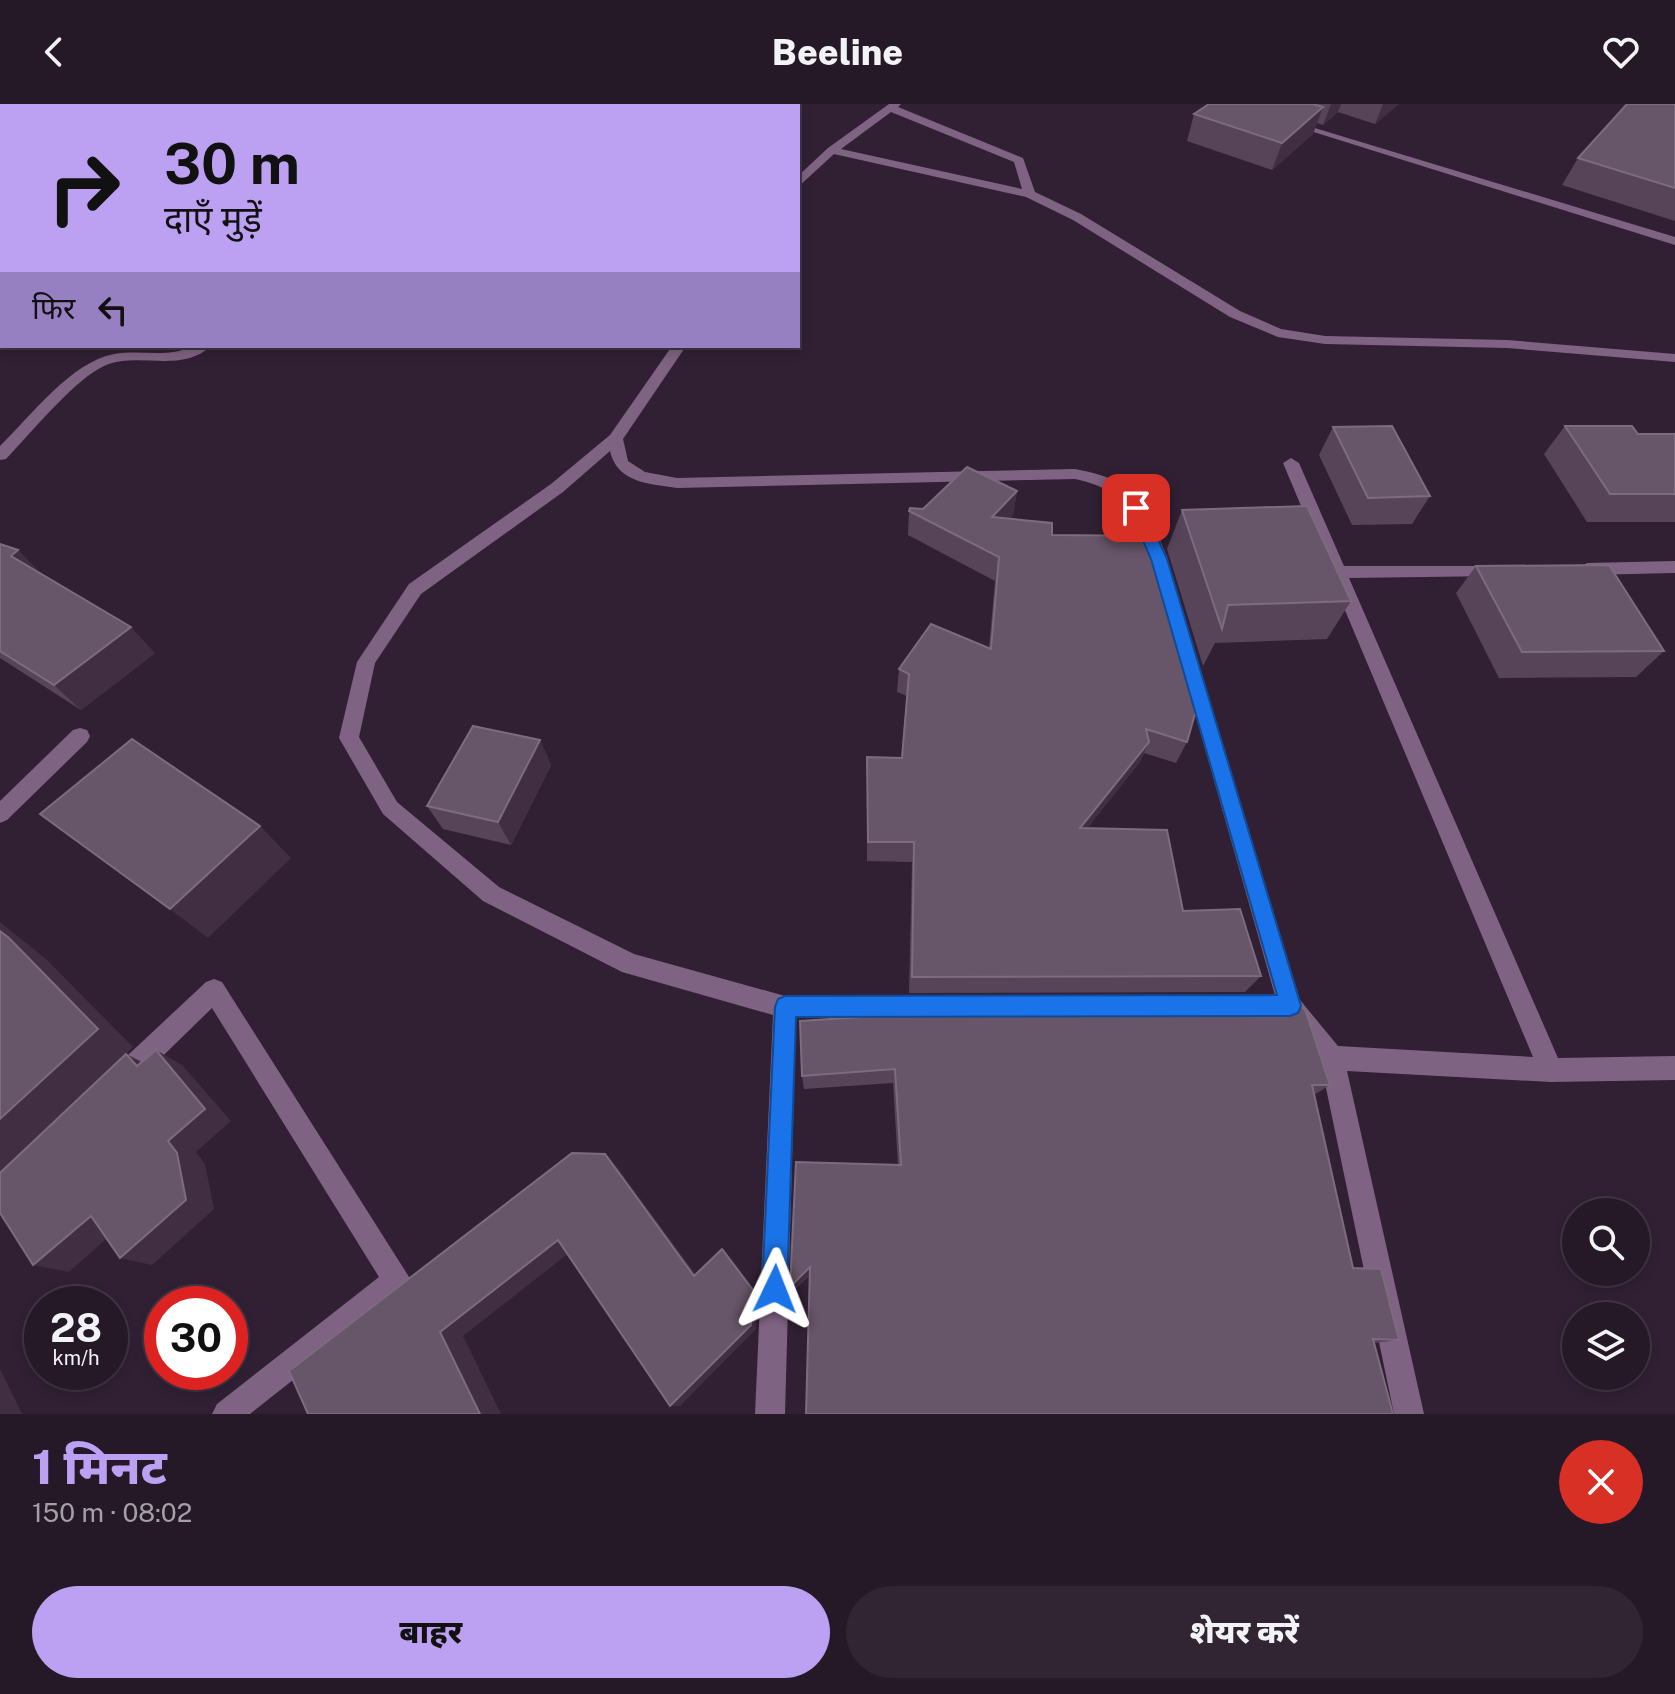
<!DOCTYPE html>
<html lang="hi">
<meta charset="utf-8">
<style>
:root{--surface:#251827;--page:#312533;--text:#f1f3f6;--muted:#a3a0a7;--line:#423744;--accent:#bca0f2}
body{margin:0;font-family:"Public Sans","Noto Sans Devanagari",sans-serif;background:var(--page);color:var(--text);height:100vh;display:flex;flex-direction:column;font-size:30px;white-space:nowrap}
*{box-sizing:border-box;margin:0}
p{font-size:26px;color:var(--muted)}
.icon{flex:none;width:44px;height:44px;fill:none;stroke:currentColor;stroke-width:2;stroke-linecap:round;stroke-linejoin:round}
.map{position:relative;height:1310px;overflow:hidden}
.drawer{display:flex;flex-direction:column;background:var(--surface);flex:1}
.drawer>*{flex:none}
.banner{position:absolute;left:0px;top:0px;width:800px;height:244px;box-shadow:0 4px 12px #0003,0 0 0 2px var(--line);background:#bca0f2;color:#111;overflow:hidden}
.buttons{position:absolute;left:1562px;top:1094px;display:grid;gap:16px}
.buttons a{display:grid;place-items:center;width:88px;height:88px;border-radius:50%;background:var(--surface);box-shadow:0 4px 12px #0003,0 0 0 2px var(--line);font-size:40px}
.speed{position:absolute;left:24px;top:1182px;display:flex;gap:16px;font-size:40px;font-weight:700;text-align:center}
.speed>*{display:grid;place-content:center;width:104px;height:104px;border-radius:50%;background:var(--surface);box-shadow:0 4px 12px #0003,0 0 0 2px var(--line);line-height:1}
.speed small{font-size:20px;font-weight:400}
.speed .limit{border:12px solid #d22;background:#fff;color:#111}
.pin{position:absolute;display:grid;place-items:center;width:68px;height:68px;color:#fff;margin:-34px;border-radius:16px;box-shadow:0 4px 12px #0006}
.me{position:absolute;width:88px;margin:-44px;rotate:2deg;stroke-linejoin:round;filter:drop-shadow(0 0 6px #0008)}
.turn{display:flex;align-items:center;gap:28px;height:168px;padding:0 32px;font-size:36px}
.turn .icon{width:104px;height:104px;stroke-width:2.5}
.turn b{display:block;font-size:56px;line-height:68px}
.then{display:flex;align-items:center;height:76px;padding:0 32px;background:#0003;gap:16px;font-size:30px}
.round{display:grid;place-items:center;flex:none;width:84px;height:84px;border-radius:42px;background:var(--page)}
.headline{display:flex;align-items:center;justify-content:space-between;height:136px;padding:0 32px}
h1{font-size:48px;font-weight:800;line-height:60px;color:var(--accent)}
.button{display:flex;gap:16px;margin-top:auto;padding:16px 32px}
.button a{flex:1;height:92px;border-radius:48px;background:var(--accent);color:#111;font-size:32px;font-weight:800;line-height:92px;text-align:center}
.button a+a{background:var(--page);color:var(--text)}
header{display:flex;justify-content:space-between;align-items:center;height:104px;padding:0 32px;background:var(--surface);font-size:36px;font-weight:800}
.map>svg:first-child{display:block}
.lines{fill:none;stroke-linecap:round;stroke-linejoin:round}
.minor{fill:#7f6382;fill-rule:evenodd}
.wall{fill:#574459}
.shaded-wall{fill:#412e43}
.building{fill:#675569;stroke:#7c6c7e;stroke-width:2}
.route{fill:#1a73e8;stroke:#114b97;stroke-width:2}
</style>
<header><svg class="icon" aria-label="back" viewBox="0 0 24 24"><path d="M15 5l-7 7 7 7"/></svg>Beeline<svg class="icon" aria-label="heart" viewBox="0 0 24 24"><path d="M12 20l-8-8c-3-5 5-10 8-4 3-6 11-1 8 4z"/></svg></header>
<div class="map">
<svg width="1675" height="1310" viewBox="0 0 1675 1310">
<rect width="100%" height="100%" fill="#312034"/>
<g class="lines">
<path class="minor" d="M 274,0 L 284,0 L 285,2 L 275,2 Z
M 889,0 L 901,0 L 898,3 L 1023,54 L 1035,88 L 1081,110 L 1240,207 L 1281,225 L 1325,232 L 1507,236 L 1675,250 L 1675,258 L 1507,244 L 1325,240 L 1278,233 L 1230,213 L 1073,116 L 1026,93 L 834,50 L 798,83 L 798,72 L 828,44 ZM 891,8 L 1014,58 L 1022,85 L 841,45 Z
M 1285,15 L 1675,133 L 1675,141 L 1285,19 Z
M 193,242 L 211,242 C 181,270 138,247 104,262 C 75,275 30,330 6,355 L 0,356 L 0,342 C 31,312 71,258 114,250 C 141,245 167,255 193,242 Z
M 672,242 L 686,242 L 623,335 L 628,357 L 645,368 L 677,374 L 1075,365 C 1140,377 1144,399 1168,455 L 1159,461 L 1153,459 C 1129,415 1133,387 1075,375 L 677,384 C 650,380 617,379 610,347 L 563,388 L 421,490 L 375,559 L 359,633 L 397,698 L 499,783 L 634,850 L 785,892 L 938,891 L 946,894 L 950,902 L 946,910 L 938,913 L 796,914 L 785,1310 L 755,1310 L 773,911 L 622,868 L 483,797 L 383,710 L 339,634 L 357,558 L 409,480 L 551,380 L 610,331 Z
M 1291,354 L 1299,359 L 1344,462 L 1505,462 L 1508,466 L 1499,472 L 1349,474 L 1558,954 L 1675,952 L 1675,976 L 1551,978 L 1347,967 L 1424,1310 L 1394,1310 L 1321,960 L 1278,902 L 1183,567 L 1185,562 L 1199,562 L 1201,567 L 1300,896 L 1338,942 L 1533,953 L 1283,359 Z
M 1675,457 L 1675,469 L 1587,471 L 1578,465 L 1587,459 Z
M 80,624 L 87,626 L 90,632 L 87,638 L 7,716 L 0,719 L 0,697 L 73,626 Z
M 214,875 L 222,878 L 411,1176 L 407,1186 L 250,1310 L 212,1310 L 217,1300 L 379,1173 L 212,904 L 130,984 L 121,987 L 112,984 L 109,975 L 112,966 L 206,878 Z"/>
</g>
<path class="wall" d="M 347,0 L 533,0 L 534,2 L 348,2 Z
M 1209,0 L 1399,0 L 1375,20 L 1338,8 L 1323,21 L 1317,19 L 1313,30 L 1272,66 L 1187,37 L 1194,10 Z
M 1675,0 L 1675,117 L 1562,81 L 1578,54 Z
M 1565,322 L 1638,330 L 1675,330 L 1675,418 L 1587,418 L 1544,350 Z
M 1333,323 L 1430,392 L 1412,420 L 1352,421 L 1319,351 Z
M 1017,387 L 1013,411 L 1009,415 L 1052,431 L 1187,638 L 1176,659 L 1144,649 L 1139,659 L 1087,724 L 1183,807 L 1261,872 L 1245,888 L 909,889 L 912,758 L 867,757 L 867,653 L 901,654 L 907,592 L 897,588 L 899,565 L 989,544 L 995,477 L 908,431 L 909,407 Z
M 1182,406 L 1351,497 L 1327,535 L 1215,539 L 1203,562 L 1167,445 Z
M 0,440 L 18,446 L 41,470 L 155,549 L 81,606 L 0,554 Z
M 1476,462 L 1664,547 L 1636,573 L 1499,574 L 1456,489 Z
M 540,636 L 551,661 L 511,741 L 443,725 L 427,702 Z
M 911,901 L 1330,981 L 1314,991 L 1353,1164 L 1399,1236 L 1374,1239 L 810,1171 L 792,1188 L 790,1183 L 898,1061 L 893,979 L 804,985 L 802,972 L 910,910 Z"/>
<path class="shaded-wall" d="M 358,0 L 400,0 L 401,2 L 359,2 Z
M 404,0 L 533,0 L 534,2 L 404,2 Z
M 1331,0 L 1341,0 L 1338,8 L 1323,21 Z
M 1383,0 L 1399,0 L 1375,20 Z
M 1323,3 L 1313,30 L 1272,66 L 1282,39 Z
M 1017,387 L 1013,411 L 988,437 L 992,413 Z
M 18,446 L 44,473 L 11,452 Z
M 131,523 L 155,549 L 81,606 L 54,581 Z
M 540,636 L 551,661 L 511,741 L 498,718 Z
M 1149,638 L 1139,659 L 1072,744 L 1080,724 Z
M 260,722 L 291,754 L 208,834 L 170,805 Z
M 0,818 L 46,855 L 133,943 L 0,1069 Z
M 156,946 L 182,961 L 231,1017 L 196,1048 L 205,1060 L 214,1105 L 152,1161 L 120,1154 L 168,1037 Z
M 126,950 L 154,964 L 137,962 Z
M 605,1050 L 617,1063 L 702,1179 L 694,1172 Z
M 91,1112 L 123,1120 L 69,1168 L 33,1161 Z
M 558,1136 L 574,1145 L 463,1232 L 501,1310 L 480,1310 L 440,1228 Z
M 810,1163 L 811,1169 L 792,1188 L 790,1183 Z
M 753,1186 L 757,1192 L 756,1225 L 680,1302 L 670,1302 Z
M 0,1265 L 22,1310 L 0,1310 Z"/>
<path class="building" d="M 1209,0 L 1313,0 L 1323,3 L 1282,39 L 1194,10 Z
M 1627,0 L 1675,0 L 1675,84 L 1578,54 Z
M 1392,322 L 1430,392 L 1368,394 L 1333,323 Z
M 1565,322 L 1632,322 L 1638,330 L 1675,330 L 1675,390 L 1610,390 Z
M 967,363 L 1017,387 L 992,413 L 1052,419 L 1052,431 L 1156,432 L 1202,585 L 1187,638 L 1146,625 L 1149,638 L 1080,724 L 1167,726 L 1183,807 L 1240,805 L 1261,872 L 912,873 L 914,738 L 868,738 L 867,653 L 902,654 L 909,570 L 899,565 L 931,520 L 991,545 L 999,453 L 909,407 L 910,404 L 923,405 Z
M 1307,402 L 1351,497 L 1228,501 L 1222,525 L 1182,406 Z
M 0,440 L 18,446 L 11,452 L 131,523 L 54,581 L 0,547 Z
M 1609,461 L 1664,547 L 1522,548 L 1476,462 Z
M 473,622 L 540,636 L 498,718 L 427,702 Z
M 132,635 L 260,722 L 170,805 L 40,710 Z
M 0,827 L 9,834 L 98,925 L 0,1015 Z
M 1300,900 L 1306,908 L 1330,981 L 1312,981 L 1353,1164 L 1381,1165 L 1399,1236 L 1373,1235 L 1393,1310 L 806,1310 L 810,1163 L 790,1183 L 796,1058 L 901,1061 L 895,965 L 802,972 L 800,917 L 911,910 L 911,901 Z
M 156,946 L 205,1005 L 168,1037 L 177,1049 L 186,1096 L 120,1154 L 91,1112 L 33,1161 L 0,1109 L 0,1069 L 126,950 L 137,962 Z
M 572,1049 L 605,1050 L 694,1172 L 722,1145 L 753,1186 L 751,1221 L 670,1302 L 558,1136 L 440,1228 L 480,1310 L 308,1310 L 289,1267 Z"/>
<path class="route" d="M 1136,399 L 1144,404 L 1167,455 L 1301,902 L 1298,909 L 1290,912 L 796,913 L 787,1185 L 783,1194 L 775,1197 L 766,1194 L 762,1185 L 775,903 L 778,895 L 785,892 L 1277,891 L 1151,455 L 1129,404 Z"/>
</svg>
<div class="buttons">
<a><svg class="icon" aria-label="search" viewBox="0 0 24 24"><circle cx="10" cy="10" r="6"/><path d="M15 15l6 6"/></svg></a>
<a><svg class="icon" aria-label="layers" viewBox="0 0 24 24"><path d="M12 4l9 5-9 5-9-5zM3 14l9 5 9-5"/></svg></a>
</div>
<div class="speed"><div>28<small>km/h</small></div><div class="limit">30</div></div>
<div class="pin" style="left:1136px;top:404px;background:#d93025"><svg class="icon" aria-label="arrive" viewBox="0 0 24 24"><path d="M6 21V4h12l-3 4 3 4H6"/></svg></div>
<svg class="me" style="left:775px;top:1185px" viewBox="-20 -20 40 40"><path d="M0-17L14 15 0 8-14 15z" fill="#1a73e8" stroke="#fff" stroke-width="4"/></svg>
<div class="banner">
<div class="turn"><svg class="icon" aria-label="right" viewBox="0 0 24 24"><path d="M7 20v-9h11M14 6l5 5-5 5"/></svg><div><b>30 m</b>दाएँ मुड़ें</div></div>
<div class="then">फिर<svg class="icon" aria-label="left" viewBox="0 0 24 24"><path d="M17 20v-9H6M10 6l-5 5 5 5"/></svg></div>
</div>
</div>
<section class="drawer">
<div class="headline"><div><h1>1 मिनट</h1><p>150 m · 08:02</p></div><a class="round" style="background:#d93025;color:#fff"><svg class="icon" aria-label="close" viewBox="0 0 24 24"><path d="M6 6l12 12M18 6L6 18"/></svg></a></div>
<div class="button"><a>बाहर</a><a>शेयर करें</a></div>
</section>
